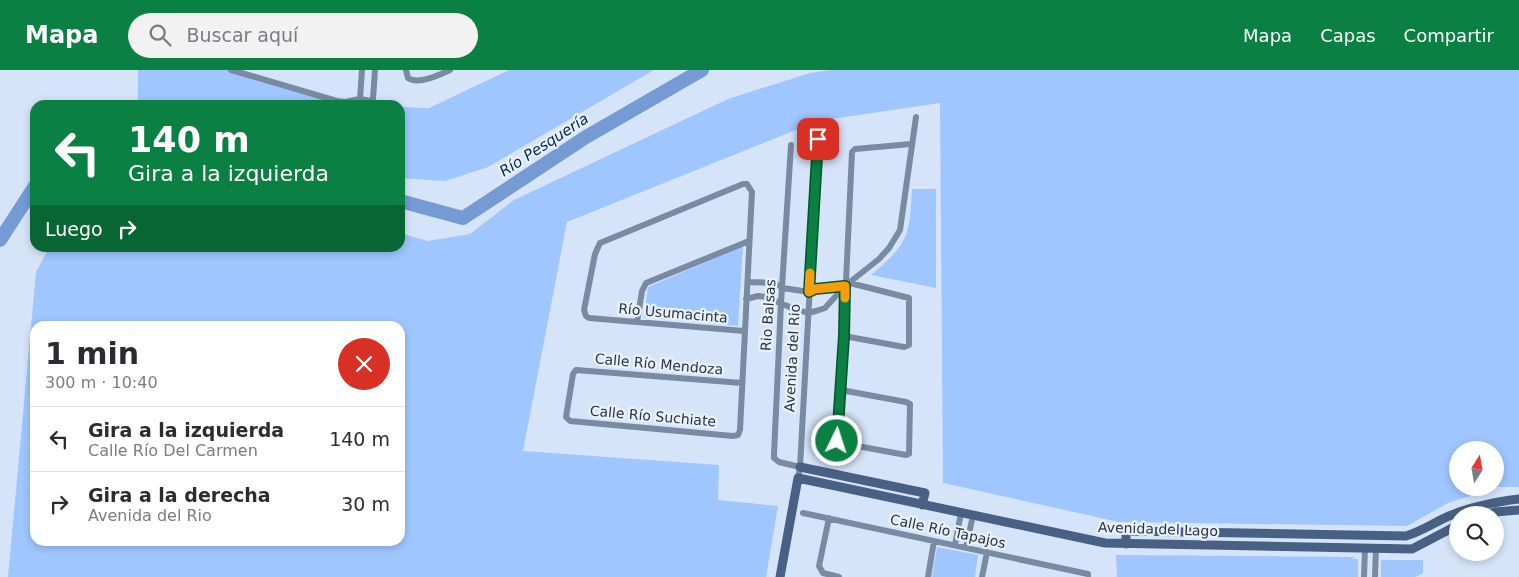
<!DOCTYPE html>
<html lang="es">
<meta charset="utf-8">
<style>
:root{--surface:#fff;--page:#f2f2f3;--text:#2b2b33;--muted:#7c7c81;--line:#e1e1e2;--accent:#0b8043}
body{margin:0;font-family:"DejaVu Sans",sans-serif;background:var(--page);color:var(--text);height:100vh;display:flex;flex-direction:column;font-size:19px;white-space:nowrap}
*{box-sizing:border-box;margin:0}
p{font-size:16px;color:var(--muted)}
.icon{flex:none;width:28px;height:28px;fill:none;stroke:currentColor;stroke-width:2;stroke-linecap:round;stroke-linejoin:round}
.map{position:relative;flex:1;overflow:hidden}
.details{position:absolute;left:30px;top:251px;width:375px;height:225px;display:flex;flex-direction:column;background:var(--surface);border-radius:15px;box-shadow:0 2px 8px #0003}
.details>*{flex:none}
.banner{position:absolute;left:30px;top:30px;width:375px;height:152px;border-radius:15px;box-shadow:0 2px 8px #0003;background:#0b8043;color:#fff;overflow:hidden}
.needle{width:32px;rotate:11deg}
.controls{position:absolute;left:1449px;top:371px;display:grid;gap:10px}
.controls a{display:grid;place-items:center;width:55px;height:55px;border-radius:50%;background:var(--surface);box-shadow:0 2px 8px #0003;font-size:25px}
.pin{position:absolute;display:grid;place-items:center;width:42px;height:42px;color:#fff;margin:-21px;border-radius:10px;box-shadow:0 2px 8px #0006}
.me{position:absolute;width:55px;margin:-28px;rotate:4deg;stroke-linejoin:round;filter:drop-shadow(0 0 4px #0008)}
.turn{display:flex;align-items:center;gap:18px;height:105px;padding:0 15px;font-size:22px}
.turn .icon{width:65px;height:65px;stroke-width:2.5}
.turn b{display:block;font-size:35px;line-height:42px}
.then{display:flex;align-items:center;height:48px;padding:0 15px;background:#0003;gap:10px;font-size:19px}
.round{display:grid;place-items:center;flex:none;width:52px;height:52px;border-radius:26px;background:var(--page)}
.overview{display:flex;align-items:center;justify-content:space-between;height:85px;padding:0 15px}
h1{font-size:30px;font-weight:700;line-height:38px}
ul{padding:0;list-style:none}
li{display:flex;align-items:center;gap:15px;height:65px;padding:0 15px;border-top:1px solid var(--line)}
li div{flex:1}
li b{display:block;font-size:19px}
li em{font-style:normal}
header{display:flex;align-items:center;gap:30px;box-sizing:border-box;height:70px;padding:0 25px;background:var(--accent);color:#fff}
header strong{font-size:24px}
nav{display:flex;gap:28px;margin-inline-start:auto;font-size:18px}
.search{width:350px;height:45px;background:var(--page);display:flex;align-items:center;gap:12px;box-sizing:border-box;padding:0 18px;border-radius:28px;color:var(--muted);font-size:19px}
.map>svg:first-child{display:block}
.green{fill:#9fc6fe;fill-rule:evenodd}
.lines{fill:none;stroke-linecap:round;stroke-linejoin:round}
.river{stroke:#749bd4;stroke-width:14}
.street{stroke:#798aa3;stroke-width:6}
.secondary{stroke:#486083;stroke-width:9}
.route-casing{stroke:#07532c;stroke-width:12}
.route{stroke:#0b8043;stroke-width:9}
.slow{stroke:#f59e0b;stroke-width:9}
.labels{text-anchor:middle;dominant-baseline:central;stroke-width:4.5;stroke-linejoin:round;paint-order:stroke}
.street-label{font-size:14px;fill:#2e343c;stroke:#e8f1fe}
.water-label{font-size:15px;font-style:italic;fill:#02275a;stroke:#e8f1fe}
</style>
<header>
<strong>Mapa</strong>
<div class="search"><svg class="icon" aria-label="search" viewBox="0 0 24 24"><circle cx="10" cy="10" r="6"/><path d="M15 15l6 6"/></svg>Buscar aquí</div>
<nav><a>Mapa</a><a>Capas</a><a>Compartir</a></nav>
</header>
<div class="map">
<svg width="1519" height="507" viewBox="0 0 1519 507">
<rect width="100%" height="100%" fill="#d6e4f9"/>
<path class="green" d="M 138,0 L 243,0 L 356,35 L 138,35 Z
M 509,0 L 654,0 L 488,97 L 445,111 L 400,108 L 400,37 L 429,38 Z
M 831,0 L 1519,0 L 1519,417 L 1498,417 L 1448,433 L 1407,456 L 1119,452 L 943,413 L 940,33 L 818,51 L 567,152 L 523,381 L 719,395 L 718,430 L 778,436 L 766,507 L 8,507 L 36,202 L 49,178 L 400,178 L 400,163 L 428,171 L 470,164 L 514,130 L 728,29 L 810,3 ZM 35,256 L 400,256 L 400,471 L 35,471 ZM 1458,380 L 1495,380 L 1495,418 L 1458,418 Z
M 912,119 L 936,119 L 936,218 L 871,205 C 909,173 909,167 912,119 Z
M 743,176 L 738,256 L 644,247 L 648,217 Z
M 937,477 L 978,485 L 975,507 L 932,507 Z
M 1116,485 L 1355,487 L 1352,489 L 1358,489 L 1358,507 L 1117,507 Z
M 1381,490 L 1423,490 L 1423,503 L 1415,507 L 1381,507 Z"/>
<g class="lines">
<path class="river" d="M 400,131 L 463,148 L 586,67 L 702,0
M 0,170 L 35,116"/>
<path class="street" d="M 231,0 L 337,31 L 345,32 L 360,29
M 406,0 L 408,8 C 419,15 439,5 450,0
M 360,29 L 371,31 L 373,29 L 375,0
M 360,29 L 362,0
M 791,75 L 781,233 L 774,384 L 774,388 L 779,392 L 800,397
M 748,212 L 774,213 L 783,218 L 809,222 L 815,219 L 845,216
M 746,229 L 758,226 L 766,227 L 792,238 L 808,243 L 816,241 L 825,238 L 845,216 L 879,189 L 889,178 L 900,160 L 916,47
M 637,252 L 642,221 L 646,213 L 749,171
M 844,266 L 904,277 L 909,275 L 909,228 L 850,213
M 742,313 L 576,300 L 573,304 L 566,347 L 570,351 L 733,366 L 738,365 L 740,360 L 752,122 L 747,114 L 743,114 L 600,173 L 595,184 L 584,240 L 586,246 L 589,248 L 744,261
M 841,320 L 906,332 L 910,334 L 909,384 L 906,385 L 841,373 L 836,369 L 841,320 L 852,82 L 855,79 L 911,74
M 798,408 L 800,397 L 818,69
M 803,443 L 1088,504 L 1088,507
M 829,448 L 819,496 L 823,503 L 839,507
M 955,475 L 961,443
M 966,478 L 973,445
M 928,507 L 934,471
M 982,507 L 987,482
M 1364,507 L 1365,478
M 1375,507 L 1376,478"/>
<path class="secondary" d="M 800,397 L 925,423 L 922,435
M 1484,445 L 1495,442 L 1519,440
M 1126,474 L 1126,461 L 1406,466 C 1422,461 1435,452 1449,446 C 1472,436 1495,432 1519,429
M 780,507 L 798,408 L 1105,473 L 1412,479 L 1458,455"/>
</g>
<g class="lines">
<defs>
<path id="route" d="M 818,69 L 809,222 L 815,219 L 845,216 L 844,266 L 837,371"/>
</defs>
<use href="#route" class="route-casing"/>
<use href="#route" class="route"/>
<path class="slow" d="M 810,203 L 809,222 L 815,219 L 845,216 L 845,228"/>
</g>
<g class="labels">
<g class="street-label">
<text transform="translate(673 243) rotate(5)">Río Usumacinta</text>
<text transform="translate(768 245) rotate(-86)">Rio Balsas</text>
<text transform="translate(792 288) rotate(-87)">Avenida del Rio</text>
<text transform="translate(659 294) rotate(5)">Calle Río Mendoza</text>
<text transform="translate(653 346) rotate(5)">Calle Río Suchiate</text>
<text transform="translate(1158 459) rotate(2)">Avenida del Lago</text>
<text transform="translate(948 461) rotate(12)">Calle Río Tapajos</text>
</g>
<g class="water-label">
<text transform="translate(544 75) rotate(-33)">Río Pesquería</text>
</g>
</g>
</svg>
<div class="controls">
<a><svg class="needle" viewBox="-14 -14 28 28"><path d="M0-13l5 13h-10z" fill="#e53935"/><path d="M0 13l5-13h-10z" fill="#7c7c81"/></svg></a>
<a><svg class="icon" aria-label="search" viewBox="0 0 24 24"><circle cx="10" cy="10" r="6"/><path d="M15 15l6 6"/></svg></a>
</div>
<div class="pin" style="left:818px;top:69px;background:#d93025"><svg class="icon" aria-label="arrive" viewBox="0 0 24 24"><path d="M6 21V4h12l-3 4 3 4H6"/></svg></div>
<svg class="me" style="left:837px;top:371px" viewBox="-20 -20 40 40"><circle r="17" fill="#0b8043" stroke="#fff" stroke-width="3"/><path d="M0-11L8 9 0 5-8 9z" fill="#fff"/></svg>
<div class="banner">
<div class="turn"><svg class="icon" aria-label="left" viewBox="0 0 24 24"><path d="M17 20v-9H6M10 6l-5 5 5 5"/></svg><div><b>140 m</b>Gira a la izquierda</div></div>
<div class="then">Luego<svg class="icon" aria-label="right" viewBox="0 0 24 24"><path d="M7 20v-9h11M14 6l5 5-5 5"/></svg></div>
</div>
<section class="details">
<div class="overview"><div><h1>1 min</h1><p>300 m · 10:40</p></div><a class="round" style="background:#d93025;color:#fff"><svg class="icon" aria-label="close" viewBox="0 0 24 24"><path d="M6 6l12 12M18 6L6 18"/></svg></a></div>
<ul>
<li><svg class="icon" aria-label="left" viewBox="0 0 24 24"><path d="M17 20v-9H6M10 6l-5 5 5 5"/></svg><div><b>Gira a la izquierda</b><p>Calle Río Del Carmen</p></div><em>140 m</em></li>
<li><svg class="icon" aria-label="right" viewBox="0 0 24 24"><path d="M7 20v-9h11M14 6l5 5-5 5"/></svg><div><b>Gira a la derecha</b><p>Avenida del Rio</p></div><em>30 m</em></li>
</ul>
</section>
</div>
